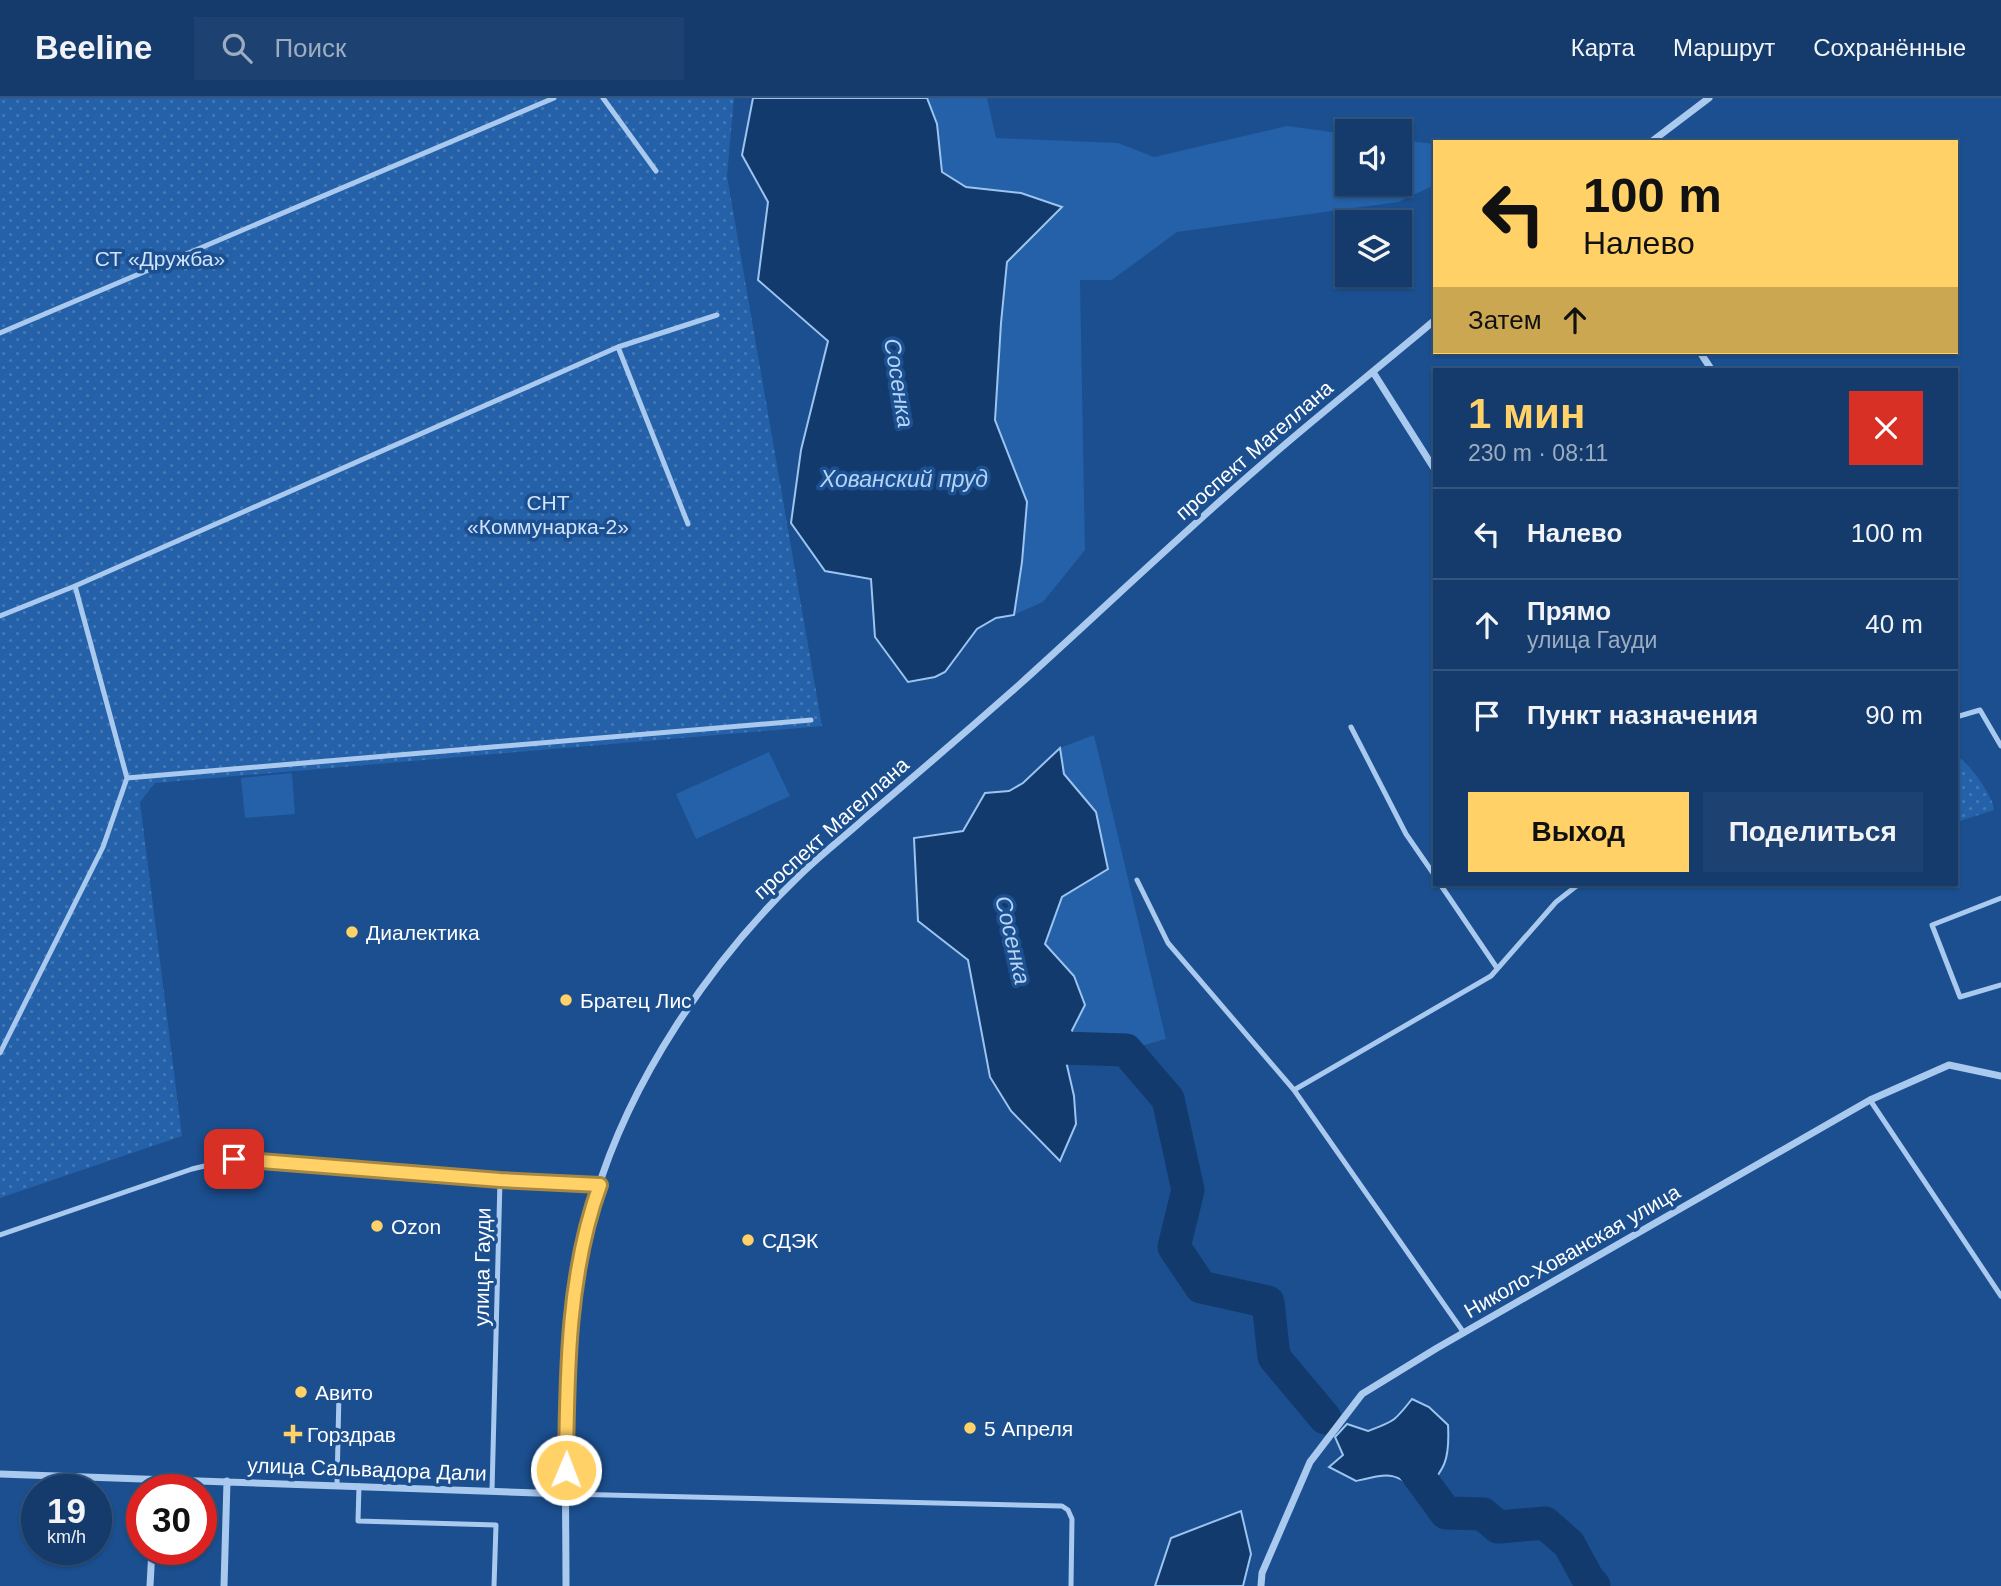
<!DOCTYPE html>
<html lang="ru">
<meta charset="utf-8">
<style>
:root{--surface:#143b6b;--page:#1d4271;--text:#f1f3f6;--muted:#9dadc1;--line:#33557e;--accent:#ffd166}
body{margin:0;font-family:Helvetica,sans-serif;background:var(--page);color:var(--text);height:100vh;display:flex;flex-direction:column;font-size:26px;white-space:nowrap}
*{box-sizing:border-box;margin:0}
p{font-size:23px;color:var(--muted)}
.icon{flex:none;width:38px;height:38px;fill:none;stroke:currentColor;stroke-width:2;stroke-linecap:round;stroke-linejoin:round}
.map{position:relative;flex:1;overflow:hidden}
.drawer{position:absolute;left:1433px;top:270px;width:525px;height:518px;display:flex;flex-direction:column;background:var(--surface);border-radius:0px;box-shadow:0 2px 5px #0004,0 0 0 2px var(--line)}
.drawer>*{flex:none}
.hud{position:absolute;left:1433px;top:42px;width:525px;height:214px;border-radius:0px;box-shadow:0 2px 5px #0004,0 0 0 2px var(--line);background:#ffd166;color:#111;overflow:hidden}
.buttons{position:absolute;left:1335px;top:21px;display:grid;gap:14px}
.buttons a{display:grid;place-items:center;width:77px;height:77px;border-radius:0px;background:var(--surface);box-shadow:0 2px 5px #0004,0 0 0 2px var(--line);font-size:35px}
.speed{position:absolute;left:21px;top:1376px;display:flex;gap:14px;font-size:35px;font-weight:700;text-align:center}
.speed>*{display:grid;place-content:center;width:91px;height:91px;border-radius:50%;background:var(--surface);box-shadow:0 2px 5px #0004,0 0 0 2px var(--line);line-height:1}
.speed small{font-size:18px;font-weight:400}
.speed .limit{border:10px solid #d22;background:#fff;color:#111}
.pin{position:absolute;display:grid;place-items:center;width:60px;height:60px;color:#fff;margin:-30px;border-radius:14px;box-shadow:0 4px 10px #0006}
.me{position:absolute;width:77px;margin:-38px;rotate:1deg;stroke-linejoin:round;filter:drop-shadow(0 0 5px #0008)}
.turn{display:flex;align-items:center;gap:24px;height:147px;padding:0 35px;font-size:32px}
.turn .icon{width:91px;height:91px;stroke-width:2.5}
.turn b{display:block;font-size:49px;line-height:60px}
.then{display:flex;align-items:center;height:66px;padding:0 35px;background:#0003;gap:14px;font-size:26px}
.round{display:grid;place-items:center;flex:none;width:74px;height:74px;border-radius:0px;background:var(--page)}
.summary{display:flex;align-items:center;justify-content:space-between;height:119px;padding:0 35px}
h1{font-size:42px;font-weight:600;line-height:52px;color:var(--accent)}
.action{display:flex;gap:14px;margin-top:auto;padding:14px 35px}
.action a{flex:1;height:80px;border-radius:0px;background:var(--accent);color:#111;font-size:28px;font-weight:600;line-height:80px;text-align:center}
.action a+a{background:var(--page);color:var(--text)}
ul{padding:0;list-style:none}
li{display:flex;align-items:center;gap:21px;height:91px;padding:0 35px;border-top:2px solid var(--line)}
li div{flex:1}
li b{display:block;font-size:26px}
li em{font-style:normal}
header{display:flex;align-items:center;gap:42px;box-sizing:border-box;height:98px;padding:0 35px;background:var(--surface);border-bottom:2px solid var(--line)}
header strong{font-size:33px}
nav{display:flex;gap:38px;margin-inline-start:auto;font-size:24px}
.search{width:490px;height:63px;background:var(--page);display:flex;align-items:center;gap:18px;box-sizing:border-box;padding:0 24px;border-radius:0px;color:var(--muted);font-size:26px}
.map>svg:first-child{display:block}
.grass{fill:#2461a8}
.park{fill:url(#park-dots)}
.water{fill:#123a6d;stroke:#9cc4f0;stroke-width:2}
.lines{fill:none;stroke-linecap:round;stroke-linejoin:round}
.river{stroke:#123a6d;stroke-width:33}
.lane{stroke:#a9c9ee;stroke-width:5}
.street{stroke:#a9c9ee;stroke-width:7}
.route-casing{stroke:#a68842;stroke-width:18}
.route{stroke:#ffd166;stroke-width:12}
.poi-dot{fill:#ffd166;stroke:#1b4f8f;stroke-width:2.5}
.labels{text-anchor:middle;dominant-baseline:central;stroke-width:7;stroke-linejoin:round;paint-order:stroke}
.park-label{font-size:21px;fill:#cfe3fa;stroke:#1b4f8f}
.street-label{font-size:21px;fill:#fff;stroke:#1b4f8f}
.poi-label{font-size:21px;fill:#fff;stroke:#1b4f8f;text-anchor:start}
.water-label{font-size:23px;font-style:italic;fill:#b5d3f5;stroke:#1b4f8f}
</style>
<header>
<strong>Beeline</strong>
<div class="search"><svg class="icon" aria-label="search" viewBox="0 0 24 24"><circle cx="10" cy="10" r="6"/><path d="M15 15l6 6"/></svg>Поиск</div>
<nav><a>Карта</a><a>Маршрут</a><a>Сохранённые</a></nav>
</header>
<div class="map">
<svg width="2001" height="1488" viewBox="0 0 2001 1488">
<defs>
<pattern id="park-dots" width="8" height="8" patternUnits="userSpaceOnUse" patternTransform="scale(1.75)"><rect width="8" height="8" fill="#2461a8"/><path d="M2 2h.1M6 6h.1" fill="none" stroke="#4579b5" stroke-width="1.8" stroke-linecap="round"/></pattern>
</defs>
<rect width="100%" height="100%" fill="#1b4f8f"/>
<path class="grass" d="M 927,0 L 987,0 L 996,40 L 1118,45 L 1154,59 L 1287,28 L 1347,36 L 1348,86 L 1400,86 L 1400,42 L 1435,46 L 1435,87 L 1398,104 L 1177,134 L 1112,182 L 1080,182 L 1085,452 L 1043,504 L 1014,517 L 1022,464 L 1027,404 L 995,322 L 1001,225 L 1007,164 L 1061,109 L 1021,95 L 965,89 L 942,74 L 937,26 Z
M 1094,637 L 1166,941 L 1126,952 L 1063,950 L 1085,907 L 1045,846 L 1062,799 L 1108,770 L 1083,697 L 1064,676 L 1060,650 Z
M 769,654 L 790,698 L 696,741 L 676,696 Z
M 292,675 L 295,716 L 245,720 L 241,680 Z"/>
<path class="park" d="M 0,0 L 734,0 L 727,78 L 822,628 L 155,685 L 140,704 L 182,1038 L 0,1100 Z
M 1958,659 C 1969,665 1994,699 1994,712 L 1957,724 L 1956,660 Z"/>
<path class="water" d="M 753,0 L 927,0 L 937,26 L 942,74 L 966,89 L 1021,95 L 1062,109 L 1007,164 L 1001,225 L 995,322 L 1027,404 L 1022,464 L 1014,517 L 996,520 L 977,531 L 945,574 L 935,579 L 908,584 L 875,539 L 871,481 L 825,473 L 791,425 L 801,352 L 828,243 L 758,182 L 768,104 L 742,57 Z
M 1060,650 L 1064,676 L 1096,714 L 1108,771 L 1062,799 L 1045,846 L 1074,878 L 1085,907 L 1063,950 L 1074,998 L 1076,1026 L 1060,1063 L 1011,1013 L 990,979 L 968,862 L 918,823 L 914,740 L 963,733 L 985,695 L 1009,693 L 1023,685 Z
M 1412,1301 L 1429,1309 L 1448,1327 C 1450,1362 1445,1371 1422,1397 C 1395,1373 1390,1375 1356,1383 L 1329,1369 L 1343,1357 L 1335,1339 L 1347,1326 L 1368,1333 C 1394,1323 1394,1324 1412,1301 Z
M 1241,1413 L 1251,1456 L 1243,1488 L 1155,1488 L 1171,1440 Z"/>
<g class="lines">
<path class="river" d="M 1039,915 L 1063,950 L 1126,952 L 1168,1001 L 1188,1092 L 1174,1149 L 1201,1189 L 1268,1204 L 1274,1259 L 1325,1320
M 1402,1355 L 1446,1415 L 1483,1416 L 1498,1429 L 1545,1425 L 1569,1446 L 1588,1481 L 1594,1488"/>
<path class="lane" d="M 603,0 L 656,73
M 0,235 L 554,0
M 618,249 L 688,426
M 75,488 L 127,680
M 0,518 L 75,488 L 618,249 L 717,217
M 1956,619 L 1980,612 L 2001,648
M 1351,629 L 1406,736 L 1435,778
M 1137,782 L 1168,845 L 1294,992
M 1440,786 L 1497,870
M 2001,800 L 1932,827 L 1960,899 L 2001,887
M 0,955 L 103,749 L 127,680 L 811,622
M 1870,1002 L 2001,1198
M 500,1082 L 600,1087
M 0,1137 L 192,1071 L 234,1061 L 500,1082 L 492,1393
M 1464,1235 L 1294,992 L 1491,878 L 1556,804 L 1579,786
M 337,1387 L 339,1294
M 359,1388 L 358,1423 L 496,1427 L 494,1488
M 566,1396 L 1062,1408 L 1068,1412 L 1072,1421 L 1071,1488"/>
<path class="street" d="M 1651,44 L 1709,0
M 1700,254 L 1711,271
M 1373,274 L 1435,372
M 0,1376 L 566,1396
M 150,1488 L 152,1451
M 224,1488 L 227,1383
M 566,1488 C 566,1359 559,1225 595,1100 C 630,982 710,864 798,779 C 819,758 843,740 865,720 C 917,676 968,632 1019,587 C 1100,514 1178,439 1260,368 C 1317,318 1377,271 1435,222
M 1261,1488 L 1262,1475 L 1310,1364 L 1362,1296 L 1437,1250 L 1870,1002 L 1949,967 L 2001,978"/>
</g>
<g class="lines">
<defs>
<path id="route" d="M 234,1061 L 500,1082 L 600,1087 C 567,1177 567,1278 566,1372"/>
</defs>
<use href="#route" class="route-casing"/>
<use href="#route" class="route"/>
</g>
<g class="poi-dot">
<circle cx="352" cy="834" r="7"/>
<circle cx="566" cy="902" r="7"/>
<circle cx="377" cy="1128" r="7"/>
<circle cx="748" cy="1142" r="7"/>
<circle cx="301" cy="1294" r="7"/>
<circle cx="970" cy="1330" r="7"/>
<path d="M289.5 1325.5h7v7h7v7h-7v7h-7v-7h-7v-7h7z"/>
</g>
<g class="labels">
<g class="park-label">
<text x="160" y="160">СТ «Дружба»</text>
<text x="548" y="404">СНТ<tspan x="548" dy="24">«Коммунарка-2»</tspan></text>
</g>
<g class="street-label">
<text transform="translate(1254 352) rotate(-41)">проспект Магеллана</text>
<text transform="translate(831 730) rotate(-42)">проспект Магеллана</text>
<text transform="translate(1572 1153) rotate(-30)">Николо-Хованская улица</text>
<text transform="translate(482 1169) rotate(-89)">улица Гауди</text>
<text transform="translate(367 1371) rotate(2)">улица Сальвадора Дали</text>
</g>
<g class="poi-label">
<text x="366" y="834">Диалектика</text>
<text x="580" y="902">Братец Лис</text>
<text x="391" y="1128">Ozon</text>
<text x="762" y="1142">СДЭК</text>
<text x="315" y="1294">Авито</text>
<text x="984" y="1330">5 Апреля</text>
<text x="307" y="1336">Горздрав</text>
</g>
<g class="water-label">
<text transform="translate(899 285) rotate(81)">Сосенка</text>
<text x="904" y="381">Хованский пруд</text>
<text transform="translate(1013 842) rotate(77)">Сосенка</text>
</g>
</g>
</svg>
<div class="buttons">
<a><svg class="icon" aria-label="sound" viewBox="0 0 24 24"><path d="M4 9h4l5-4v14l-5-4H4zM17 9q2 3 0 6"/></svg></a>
<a><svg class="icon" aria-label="layers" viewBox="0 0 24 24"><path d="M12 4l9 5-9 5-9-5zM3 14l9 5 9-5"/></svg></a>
</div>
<div class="speed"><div>19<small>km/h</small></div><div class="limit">30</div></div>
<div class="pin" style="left:234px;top:1061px;background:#d93025"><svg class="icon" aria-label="arrive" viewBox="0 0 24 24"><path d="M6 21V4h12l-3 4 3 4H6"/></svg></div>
<svg class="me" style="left:566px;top:1372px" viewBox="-20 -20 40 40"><circle r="17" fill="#ffd166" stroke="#fff" stroke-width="3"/><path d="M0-11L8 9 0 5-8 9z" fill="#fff"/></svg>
<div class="hud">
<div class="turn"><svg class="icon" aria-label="left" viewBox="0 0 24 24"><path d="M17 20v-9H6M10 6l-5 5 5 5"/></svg><div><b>100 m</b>Налево</div></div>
<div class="then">Затем<svg class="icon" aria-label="ahead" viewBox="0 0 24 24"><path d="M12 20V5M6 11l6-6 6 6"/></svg></div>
</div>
<section class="drawer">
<div class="summary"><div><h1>1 мин</h1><p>230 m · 08:11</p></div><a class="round" style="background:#d93025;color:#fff"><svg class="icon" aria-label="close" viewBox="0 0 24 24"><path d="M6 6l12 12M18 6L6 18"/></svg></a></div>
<ul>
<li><svg class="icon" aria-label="left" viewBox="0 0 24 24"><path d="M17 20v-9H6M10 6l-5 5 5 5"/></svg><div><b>Налево</b></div><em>100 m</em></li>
<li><svg class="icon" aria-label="ahead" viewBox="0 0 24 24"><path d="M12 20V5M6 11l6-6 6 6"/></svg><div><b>Прямо</b><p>улица Гауди</p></div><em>40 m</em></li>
<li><svg class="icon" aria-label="arrive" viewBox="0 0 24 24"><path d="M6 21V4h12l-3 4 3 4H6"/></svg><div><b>Пункт назначения</b></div><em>90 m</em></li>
</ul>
<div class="action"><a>Выход</a><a>Поделиться</a></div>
</section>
</div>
